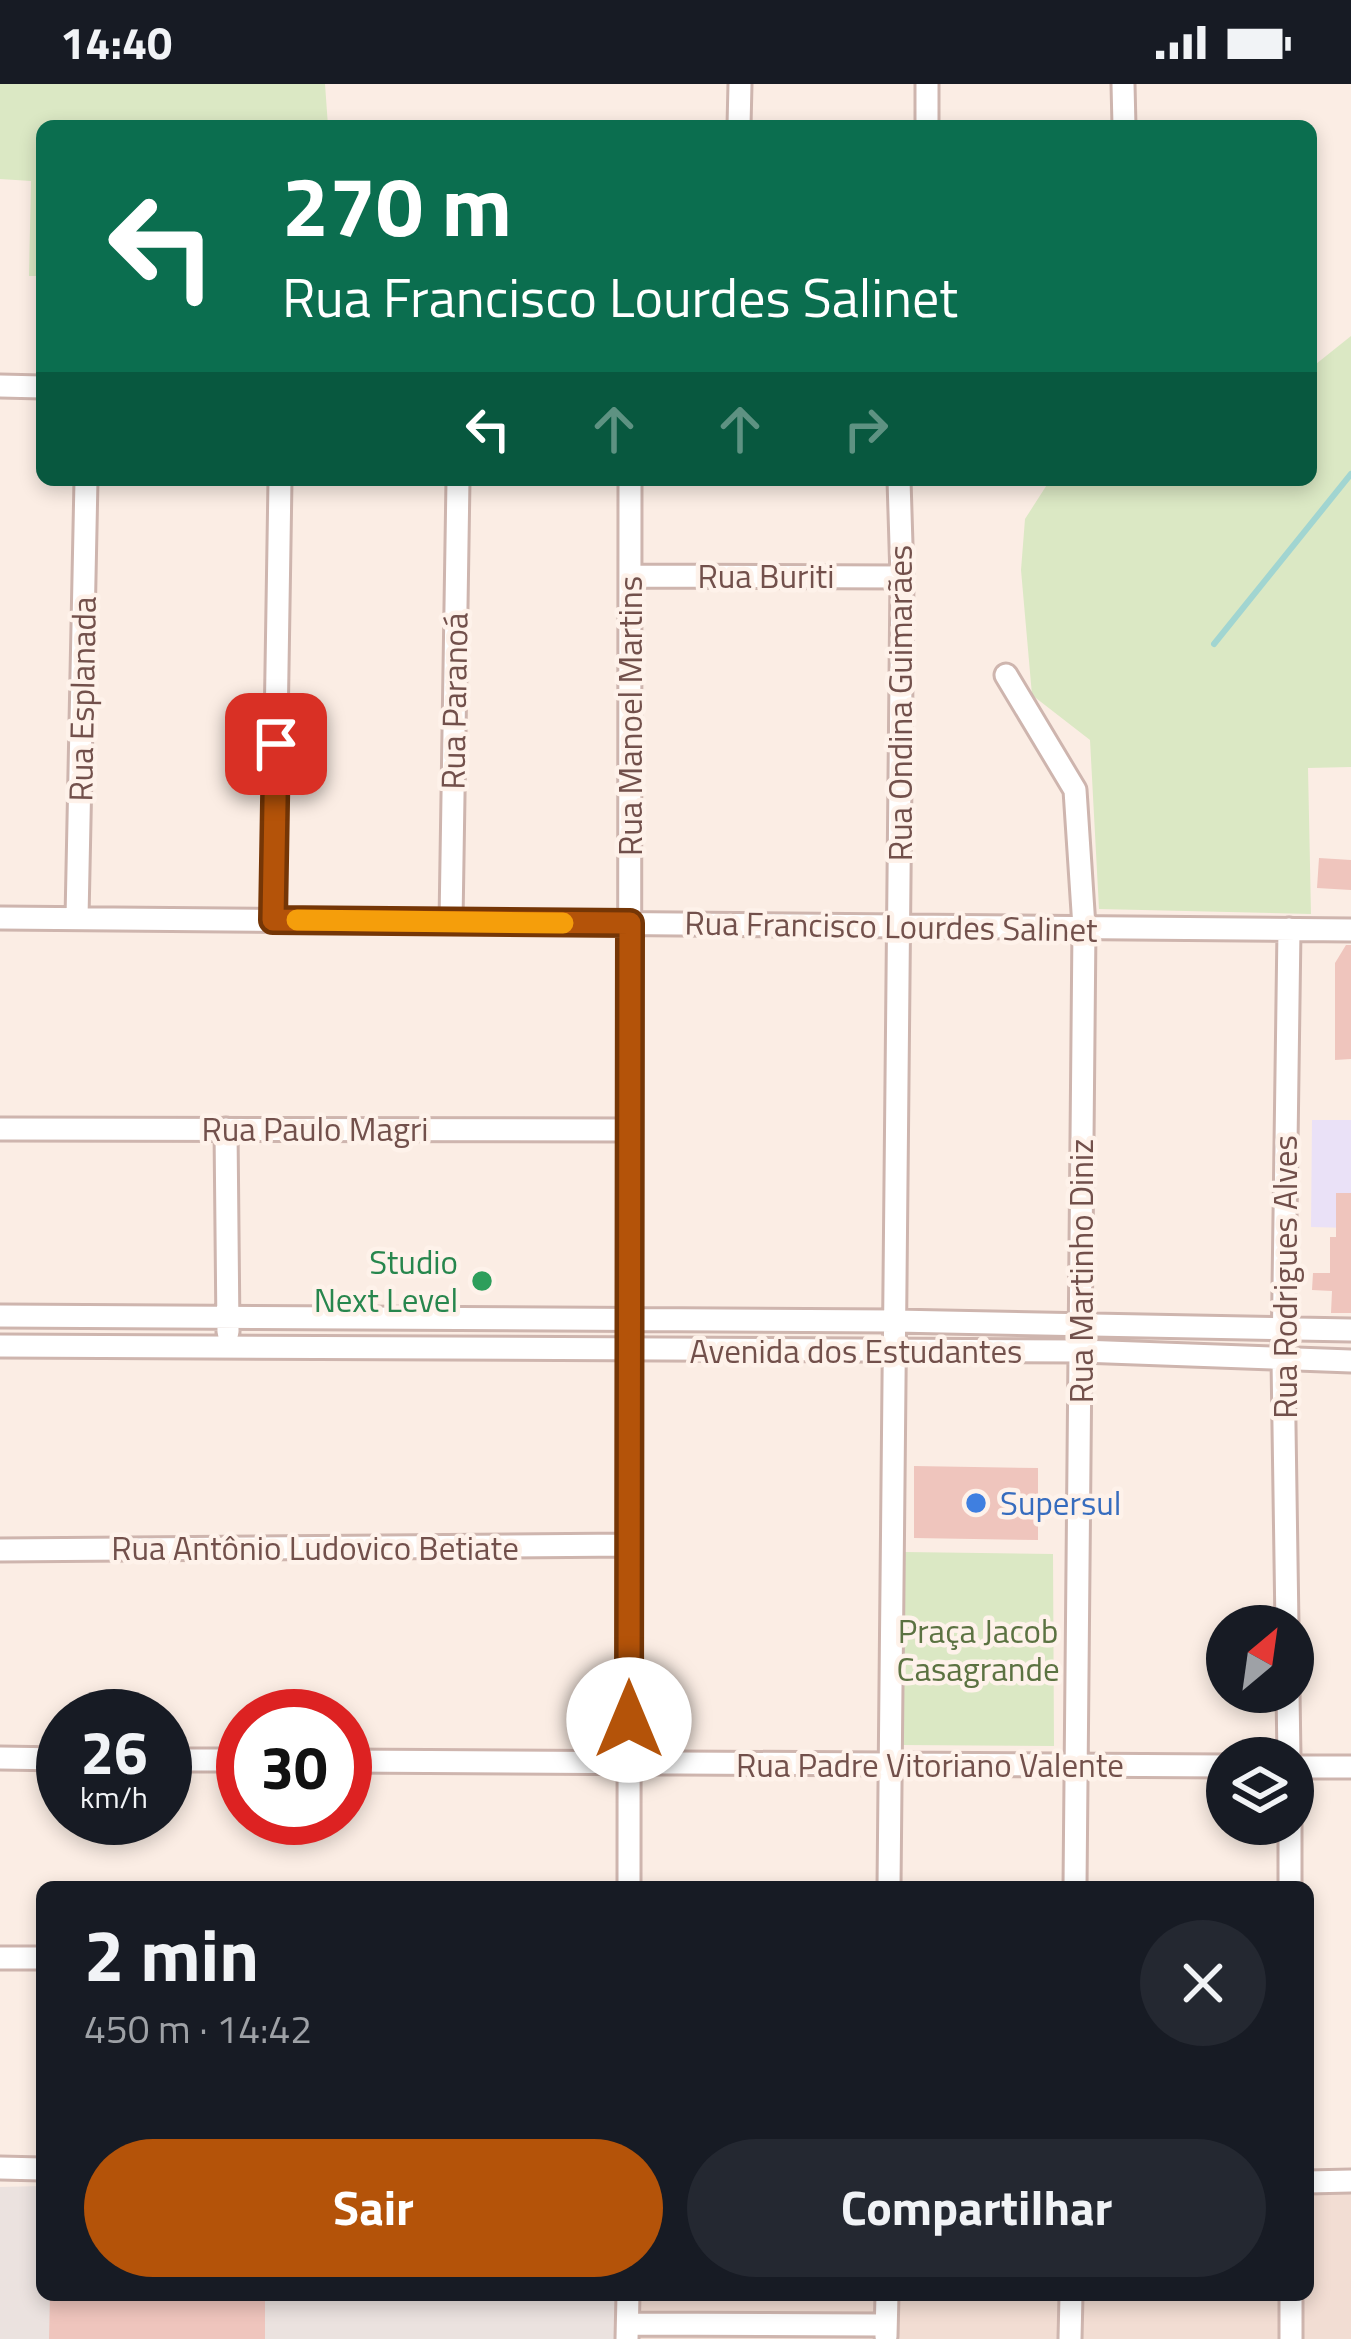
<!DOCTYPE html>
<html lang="pt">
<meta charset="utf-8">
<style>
:root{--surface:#171b24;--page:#242831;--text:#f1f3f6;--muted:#9ea1a6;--accent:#b45309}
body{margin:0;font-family:"Titillium Web",sans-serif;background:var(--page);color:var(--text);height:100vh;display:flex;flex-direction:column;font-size:45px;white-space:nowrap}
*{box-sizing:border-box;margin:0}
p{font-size:39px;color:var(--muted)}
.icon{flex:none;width:66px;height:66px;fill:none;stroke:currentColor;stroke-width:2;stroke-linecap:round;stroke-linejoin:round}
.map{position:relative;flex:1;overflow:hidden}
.details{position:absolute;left:36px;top:1797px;width:1278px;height:420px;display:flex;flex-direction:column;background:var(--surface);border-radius:18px;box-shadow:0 6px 18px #0003}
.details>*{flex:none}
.top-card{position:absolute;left:36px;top:36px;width:1281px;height:366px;border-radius:18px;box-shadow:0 6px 18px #0003;background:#0b6e4f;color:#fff;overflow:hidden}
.needle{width:78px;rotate:29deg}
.fabs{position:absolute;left:1206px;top:1521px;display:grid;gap:24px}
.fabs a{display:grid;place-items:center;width:108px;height:108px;border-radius:50%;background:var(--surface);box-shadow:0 6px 18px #0003;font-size:60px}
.speed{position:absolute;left:36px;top:1605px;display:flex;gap:24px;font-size:60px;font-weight:700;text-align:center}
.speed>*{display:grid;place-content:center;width:156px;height:156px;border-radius:50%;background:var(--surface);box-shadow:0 6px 18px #0003;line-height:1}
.speed small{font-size:30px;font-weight:400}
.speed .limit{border:18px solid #d22;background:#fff;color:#111}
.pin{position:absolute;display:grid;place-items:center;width:102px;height:102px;color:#fff;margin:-51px;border-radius:24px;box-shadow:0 6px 18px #0006}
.me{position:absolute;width:132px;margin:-66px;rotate:0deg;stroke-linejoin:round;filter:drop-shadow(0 0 9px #0008)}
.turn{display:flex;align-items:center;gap:42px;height:252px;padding:0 48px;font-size:54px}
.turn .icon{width:156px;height:156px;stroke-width:2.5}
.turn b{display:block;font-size:84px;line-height:102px}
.lanes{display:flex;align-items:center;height:114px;padding:0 48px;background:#0003;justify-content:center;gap:60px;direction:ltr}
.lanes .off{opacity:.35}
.round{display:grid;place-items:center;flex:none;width:126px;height:126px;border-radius:63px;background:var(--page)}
.overview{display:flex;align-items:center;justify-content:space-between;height:204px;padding:0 48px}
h1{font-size:72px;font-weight:700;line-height:90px}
.action{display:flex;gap:24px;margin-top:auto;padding:24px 48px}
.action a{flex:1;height:138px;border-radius:72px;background:var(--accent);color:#fff;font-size:48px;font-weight:700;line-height:138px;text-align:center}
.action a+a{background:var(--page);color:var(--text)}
.status{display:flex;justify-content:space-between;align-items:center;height:84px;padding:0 60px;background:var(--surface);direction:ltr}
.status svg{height:33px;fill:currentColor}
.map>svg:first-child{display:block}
.residential{fill:#f2ddd3}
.industrial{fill:#ebe2df}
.education{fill:#eae1f7}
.green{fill:#dbe8c4}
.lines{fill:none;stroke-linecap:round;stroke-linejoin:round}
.stream{stroke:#a1d5d1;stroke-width:6}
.building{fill:#efc5bd}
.minor-casing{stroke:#ceb5ae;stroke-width:27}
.minor{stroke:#fff;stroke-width:21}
.route-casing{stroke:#753606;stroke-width:30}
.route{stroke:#b45309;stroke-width:21}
.slow{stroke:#f59e0b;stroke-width:21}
.leisure-dot{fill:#2e9e5b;stroke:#fef2ea;stroke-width:4.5}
.shop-dot{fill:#3f7fe0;stroke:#fef2ea;stroke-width:4.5}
.labels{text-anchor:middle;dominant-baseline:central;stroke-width:9;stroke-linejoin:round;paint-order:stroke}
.street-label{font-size:33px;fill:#72504b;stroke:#fef2ea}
.leisure-label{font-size:33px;fill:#27864d;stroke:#fef2ea;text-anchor:end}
.shop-label{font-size:33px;fill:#366cbe;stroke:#fef2ea;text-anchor:start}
.park-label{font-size:33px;fill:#5b7241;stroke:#fef2ea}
</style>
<div class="status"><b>14:40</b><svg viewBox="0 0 49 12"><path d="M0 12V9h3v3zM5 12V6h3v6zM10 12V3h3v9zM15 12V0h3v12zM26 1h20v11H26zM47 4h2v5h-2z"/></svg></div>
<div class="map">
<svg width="1351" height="2255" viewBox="0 0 1351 2255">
<rect width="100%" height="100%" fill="#fbede4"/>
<path class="residential" d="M 1308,2102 L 1351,2103 L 1351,2255 L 639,2255 L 639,2211 L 1308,2211 Z"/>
<path class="industrial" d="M 42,2102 L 42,2211 L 617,2211 L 618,2255 L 0,2255 L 0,2103 Z"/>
<path class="education" d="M 1312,1036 L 1351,1036 L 1351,1144 L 1311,1143 Z"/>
<path class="green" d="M 0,0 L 325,0 L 328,42 L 42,42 L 42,192 L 29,192 L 31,97 L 0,95 Z
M 1351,252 L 1351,683 L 1308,684 L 1311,830 L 1099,825 L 1090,656 L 1032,611 L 1021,486 L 1025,435 L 1050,396 L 1311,396 L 1311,284 Z
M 904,1468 L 1053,1470 L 1054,1662 L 902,1661 Z"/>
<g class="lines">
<path class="stream" d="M 1214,560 L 1351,390"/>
</g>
<path class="building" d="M 1319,774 L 1351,776 L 1351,806 L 1317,804 Z
M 1346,861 L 1351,861 L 1351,975 L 1335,976 L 1335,879 Z
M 1336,1109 L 1351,1109 L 1351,1229 L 1331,1229 L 1332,1207 L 1312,1206 L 1313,1189 L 1330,1189 L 1330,1153 L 1336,1153 Z
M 914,1382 L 1038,1384 L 1038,1456 L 914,1454 Z
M 50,2211 L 265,2211 L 265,2255 L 49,2255 Z"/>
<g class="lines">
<defs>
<path id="minor" d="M 1123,0 L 1124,42
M 739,42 L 740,0
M 927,42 L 927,0
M 0,302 L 42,303
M 630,492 L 902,493
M 1006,591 L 1075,706 L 1084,843 L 1075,1803
M 0,834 L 1351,846
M 77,834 L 86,396
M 273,836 L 280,396
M 451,838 L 458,396
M 0,1045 L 629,1046
M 226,1045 L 228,1248
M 0,1232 L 895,1237 L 1351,1246
M 0,1262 L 1081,1267 L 1351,1277
M 0,1466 L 629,1461
M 1287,1542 L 1283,1276 L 1289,845
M 1288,1608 L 1289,1674
M 0,1674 L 63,1675
M 165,1676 L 243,1676
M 345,1677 L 1227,1682
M 1293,1683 L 1351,1683
M 1290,1740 L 1290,1803
M 629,1803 L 630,396
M 889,1803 L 902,493 L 899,396
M 0,1874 L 42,1874
M 0,2084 L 42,2085
M 1308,2098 L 1351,2097
M 628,2240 L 886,2241
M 886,2252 L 887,2211
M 627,2255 L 628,2211
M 1070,2255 L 1071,2211
M 1291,2255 L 1291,2211"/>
</defs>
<use href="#minor" class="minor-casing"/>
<use href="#minor" class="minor"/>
</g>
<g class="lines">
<defs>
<path id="route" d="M 276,660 L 273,836 L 630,839 L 629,1636"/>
</defs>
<use href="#route" class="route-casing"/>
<use href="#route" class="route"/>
<path class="slow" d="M 297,836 L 563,839"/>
</g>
<circle class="leisure-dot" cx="482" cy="1197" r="12"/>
<circle class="shop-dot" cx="976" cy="1419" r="12"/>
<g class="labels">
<g class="street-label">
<text x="766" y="492">Rua Buriti</text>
<text transform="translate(82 615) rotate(-89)">Rua Esplanada</text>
<text transform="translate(454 617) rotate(-89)">Rua Paranoá</text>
<text transform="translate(900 619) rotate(-90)">Rua Ondina Guimarães</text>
<text transform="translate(630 632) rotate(-90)">Rua Manoel Martins</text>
<text transform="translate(891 842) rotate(1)">Rua Francisco Lourdes Salinet</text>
<text x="315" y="1045">Rua Paulo Magri</text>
<text transform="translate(1081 1187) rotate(-90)">Rua Martinho Diniz</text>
<text transform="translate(1285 1193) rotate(-90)">Rua Rodrigues Alves</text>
<text x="856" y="1267">Avenida dos Estudantes</text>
<text x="315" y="1464">Rua Antônio Ludovico Betiate</text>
<text x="930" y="1681">Rua Padre Vitoriano Valente</text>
</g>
<g class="leisure-label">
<text x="458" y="1178">Studio<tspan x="458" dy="38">Next Level</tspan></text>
</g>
<g class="shop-label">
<text x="1000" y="1419">Supersul</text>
</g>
<g class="park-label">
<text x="978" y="1547">Praça Jacob<tspan x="978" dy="38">Casagrande</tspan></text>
</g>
</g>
</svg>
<div class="fabs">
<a><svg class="needle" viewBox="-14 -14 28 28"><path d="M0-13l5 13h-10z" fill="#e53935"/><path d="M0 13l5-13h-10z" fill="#9ea1a6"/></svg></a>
<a><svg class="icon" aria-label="layers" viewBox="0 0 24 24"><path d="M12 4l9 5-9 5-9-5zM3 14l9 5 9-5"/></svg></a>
</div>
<div class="speed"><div>26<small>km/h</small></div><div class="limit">30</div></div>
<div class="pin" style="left:276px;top:660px;background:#d93025"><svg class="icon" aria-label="arrive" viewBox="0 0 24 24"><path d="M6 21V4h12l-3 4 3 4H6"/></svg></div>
<svg class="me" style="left:629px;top:1636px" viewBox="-20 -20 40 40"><circle r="19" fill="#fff"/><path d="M0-13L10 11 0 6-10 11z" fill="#b45309"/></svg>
<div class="top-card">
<div class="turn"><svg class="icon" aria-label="left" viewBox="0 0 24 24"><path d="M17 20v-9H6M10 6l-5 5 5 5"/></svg><div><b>270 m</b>Rua Francisco Lourdes Salinet</div></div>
<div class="lanes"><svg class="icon" aria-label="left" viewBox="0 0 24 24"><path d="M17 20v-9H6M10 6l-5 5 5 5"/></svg><svg class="icon off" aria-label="ahead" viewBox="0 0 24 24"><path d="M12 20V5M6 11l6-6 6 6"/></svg><svg class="icon off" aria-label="ahead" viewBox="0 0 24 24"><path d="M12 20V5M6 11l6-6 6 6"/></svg><svg class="icon off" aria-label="right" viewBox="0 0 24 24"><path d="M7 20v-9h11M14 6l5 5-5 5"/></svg></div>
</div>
<section class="details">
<div class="overview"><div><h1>2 min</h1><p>450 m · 14:42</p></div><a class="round"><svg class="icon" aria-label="close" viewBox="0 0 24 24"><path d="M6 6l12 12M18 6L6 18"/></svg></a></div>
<div class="action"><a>Sair</a><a>Compartilhar</a></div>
</section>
</div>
